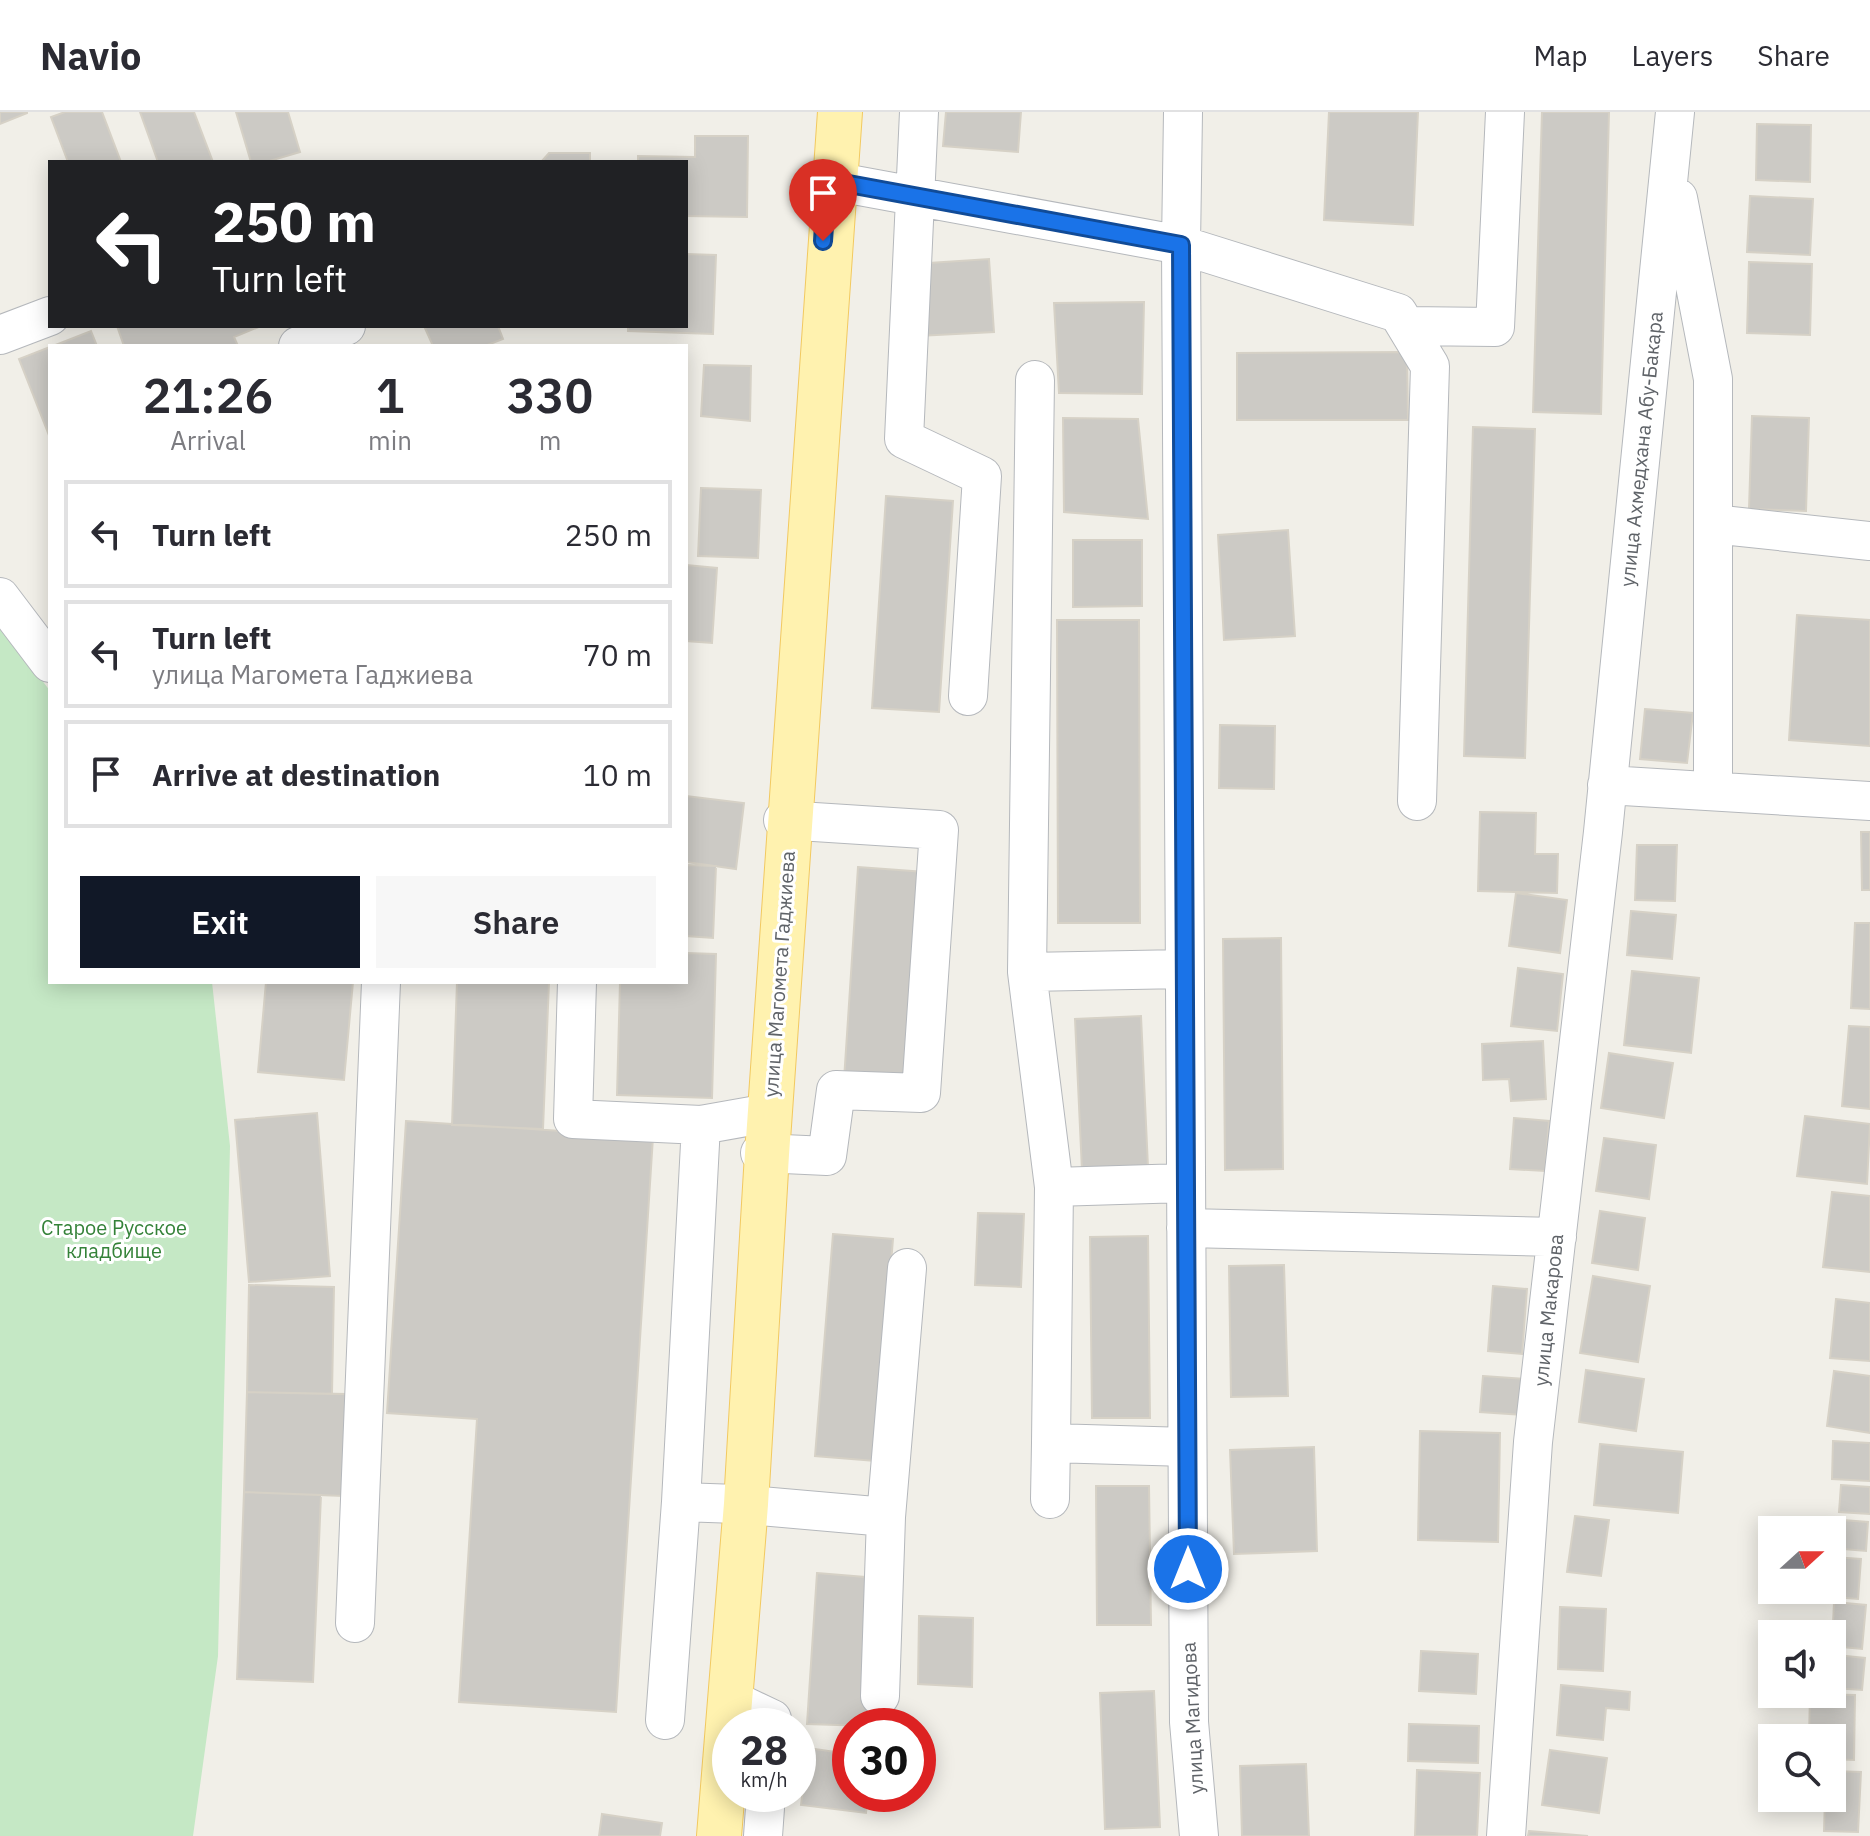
<!DOCTYPE html>
<meta charset="utf-8">
<style>
:root{--surface:#fff;--page:#f7f7f7;--text:#2b2b33;--muted:#7c7c81;--line:#e1e1e2;--accent:#111827}
body{margin:0;font-family:"IBM Plex Sans",sans-serif;background:var(--page);color:var(--text);height:100vh;display:flex;flex-direction:column;font-size:30px;white-space:nowrap}
*{box-sizing:border-box;margin:0}
p{font-size:26px;color:var(--muted)}
.icon{flex:none;width:44px;height:44px;fill:none;stroke:currentColor;stroke-width:2;stroke-linecap:round;stroke-linejoin:round}
.map{position:relative;flex:1;overflow:hidden}
.panel{position:absolute;left:48px;top:232px;width:640px;height:640px;display:flex;flex-direction:column;background:var(--surface);border-radius:0px;box-shadow:0 4px 20px #0003}
.panel>*{flex:none}
.hud{position:absolute;left:48px;top:48px;width:640px;height:168px;border-radius:0px;box-shadow:0 4px 20px #0003;background:#202124;color:#fff;overflow:hidden}
.needle{width:52px;rotate:69deg}
.buttons{position:absolute;left:1758px;top:1404px;display:grid;gap:16px}
.buttons a{display:grid;place-items:center;width:88px;height:88px;border-radius:0px;background:var(--surface);box-shadow:0 4px 20px #0003;font-size:40px}
.speed{position:absolute;left:712px;top:1596px;display:flex;gap:16px;font-size:40px;font-weight:700;text-align:center}
.speed>*{display:grid;place-content:center;width:104px;height:104px;border-radius:50%;background:var(--surface);box-shadow:0 4px 20px #0003;line-height:1}
.speed small{font-size:20px;font-weight:400}
.speed .limit{border:12px solid #d22;background:#fff;color:#111}
.pin{position:absolute;display:grid;place-items:center;width:68px;height:68px;color:#fff;margin:-82px -34px;border-radius:50% 50% 50% 0;rotate:-45deg;box-shadow:0 0 8px #0007}
.pin .icon{rotate:45deg}
.me{position:absolute;width:88px;margin:-44px;rotate:0deg;stroke-linejoin:round;filter:drop-shadow(0 0 6px #0008)}
.turn{display:flex;align-items:center;gap:28px;height:168px;padding:0 32px;font-size:36px}
.turn .icon{width:104px;height:104px;stroke-width:2.5}
.turn b{display:block;font-size:56px;line-height:68px}
.eta{display:flex;justify-content:space-evenly;align-items:center;height:136px;text-align:center}
.eta b{font-size:48px;font-weight:600;line-height:56px}
.button{display:flex;gap:16px;margin-top:auto;padding:16px 32px}
.button a{flex:1;height:92px;border-radius:0px;background:var(--accent);color:#fff;font-size:32px;font-weight:600;line-height:92px;text-align:center}
.button a+a{background:var(--page);color:var(--text)}
ul{padding:0;list-style:none}
li{display:flex;align-items:center;gap:24px;height:108px;margin:0 16px 12px;padding:0 16px;border:4px solid var(--line);border-radius:0px}
li div{flex:1}
li b{display:block;font-size:30px}
li em{font-style:normal}
header{display:flex;align-items:center;gap:48px;box-sizing:border-box;height:112px;padding:0 40px;background:var(--surface);border-bottom:2px solid var(--line)}
header strong{font-size:38px}
nav{display:flex;gap:44px;margin-inline-start:auto;font-size:28px}
.map>svg:first-child{display:block}
.green{fill:#c5e8c5}
.building{fill:#cccac5;stroke:#d6d1c6;stroke-width:2}
.lines{fill:none;stroke-linecap:round;stroke-linejoin:round}
.minor-casing{stroke:#b5b8bc;stroke-width:40}
.major-casing{stroke:#f2c960;stroke-width:46}
.minor{stroke:#fff;stroke-width:38}
.major{stroke:#fff2af;stroke-width:44}
.route-casing{stroke:#114b97;stroke-width:20}
.route{stroke:#1a73e8;stroke-width:14}
.labels{text-anchor:middle;dominant-baseline:central;stroke-width:6;stroke-linejoin:round;paint-order:stroke}
.street-label{font-size:20px;fill:#5f6368;stroke:#fff}
.park-label{font-size:20px;fill:#348238;stroke:#fff}
</style>
<header>
<strong>Navio</strong>
<nav><a>Map</a><a>Layers</a><a>Share</a></nav>
</header>
<div class="map">
<svg width="1870" height="1724" viewBox="0 0 1870 1724">
<rect width="100%" height="100%" fill="#f1efe8"/>
<path class="green" d="M 0,512 L 50,579 L 50,870 L 212,870 L 230,1034 L 218,1544 L 193,1724 L 0,1724 Z"/>
<path class="building" d="M 0,0 L 27,0 L 27,1 L 0,12 Z
M 65,0 L 102,0 L 121,50 L 68,50 L 51,5 Z
M 140,0 L 194,0 L 213,50 L 158,50 Z
M 236,0 L 288,0 L 300,40 L 266,50 L 251,50 Z
M 946,0 L 1021,0 L 1018,40 L 943,34 Z
M 1329,0 L 1418,0 L 1413,113 L 1324,108 Z
M 1542,0 L 1609,0 L 1601,302 L 1533,300 Z
M 1757,12 L 1811,13 L 1810,70 L 1756,68 Z
M 695,24 L 748,24 L 747,105 L 686,104 L 686,50 L 638,50 L 638,44 L 695,45 Z
M 549,41 L 590,41 L 590,50 L 541,50 Z
M 1750,84 L 1813,87 L 1810,143 L 1747,140 Z
M 686,142 L 716,143 L 713,222 L 628,219 L 628,214 L 686,214 Z
M 989,147 L 994,220 L 918,224 L 914,152 Z
M 1749,150 L 1812,152 L 1810,223 L 1747,221 Z
M 1144,190 L 1142,282 L 1059,281 L 1054,191 Z
M 117,214 L 261,214 L 234,225 L 238,234 L 124,234 Z
M 424,214 L 498,214 L 503,227 L 485,234 L 433,234 Z
M 91,219 L 97,234 L 53,234 Z
M 50,235 L 50,326 L 19,247 Z
M 1407,240 L 1408,308 L 1237,308 L 1237,241 Z
M 704,253 L 751,254 L 750,309 L 701,304 Z
M 1752,304 L 1809,306 L 1806,399 L 1749,397 Z
M 1063,306 L 1138,307 L 1148,407 L 1064,400 Z
M 1473,315 L 1535,317 L 1525,646 L 1464,644 Z
M 701,376 L 761,378 L 758,446 L 698,444 Z
M 886,384 L 953,389 L 939,600 L 872,596 Z
M 1288,418 L 1295,524 L 1224,528 L 1218,423 Z
M 1073,428 L 1142,428 L 1142,494 L 1073,495 Z
M 686,453 L 717,456 L 712,531 L 686,529 Z
M 1797,503 L 1870,508 L 1870,634 L 1789,628 Z
M 1057,508 L 1139,508 L 1140,811 L 1058,811 Z
M 1645,597 L 1693,601 L 1687,651 L 1640,647 Z
M 1220,613 L 1275,614 L 1274,677 L 1219,676 Z
M 686,684 L 744,691 L 736,757 L 686,750 Z
M 1480,700 L 1536,701 L 1535,742 L 1558,742 L 1557,781 L 1478,779 Z
M 1861,720 L 1870,720 L 1870,778 L 1862,778 Z
M 1637,733 L 1677,733 L 1675,789 L 1635,788 Z
M 686,753 L 716,754 L 713,826 L 686,824 Z
M 858,755 L 925,760 L 912,972 L 844,968 Z
M 1516,781 L 1567,788 L 1560,841 L 1509,834 Z
M 1631,799 L 1676,803 L 1672,847 L 1627,843 Z
M 1855,811 L 1870,811 L 1870,897 L 1851,896 Z
M 1281,826 L 1283,1057 L 1225,1058 L 1223,827 Z
M 686,841 L 716,842 L 712,986 L 617,983 L 620,870 L 686,870 Z
M 1518,856 L 1563,862 L 1557,919 L 1511,914 Z
M 1632,859 L 1699,866 L 1691,941 L 1624,933 Z
M 266,870 L 353,870 L 344,968 L 258,960 Z
M 457,870 L 549,870 L 543,1017 L 452,1013 Z
M 1141,904 L 1148,1055 L 1082,1059 L 1075,907 Z
M 1849,914 L 1870,915 L 1870,997 L 1842,994 Z
M 1543,929 L 1546,987 L 1511,989 L 1509,967 L 1483,968 L 1482,932 Z
M 1609,941 L 1673,951 L 1664,1006 L 1601,996 Z
M 317,1001 L 330,1164 L 249,1170 L 235,1008 Z
M 1805,1004 L 1870,1012 L 1867,1072 L 1797,1064 Z
M 1514,1006 L 1549,1009 L 1545,1059 L 1510,1057 Z
M 406,1009 L 653,1025 L 616,1600 L 459,1590 L 477,1307 L 387,1301 Z
M 1604,1026 L 1656,1033 L 1649,1087 L 1596,1079 Z
M 1832,1080 L 1870,1084 L 1870,1160 L 1823,1155 Z
M 1600,1099 L 1645,1106 L 1638,1158 L 1592,1151 Z
M 978,1101 L 1024,1102 L 1021,1175 L 975,1173 Z
M 833,1122 L 893,1127 L 875,1349 L 815,1344 Z
M 1148,1124 L 1150,1306 L 1092,1306 L 1090,1125 Z
M 1284,1153 L 1288,1284 L 1231,1285 L 1229,1154 Z
M 1593,1164 L 1650,1174 L 1638,1250 L 1580,1241 Z
M 249,1173 L 334,1175 L 332,1282 L 247,1280 Z
M 1493,1174 L 1527,1177 L 1522,1242 L 1488,1239 Z
M 1836,1187 L 1870,1191 L 1870,1249 L 1830,1246 Z
M 1586,1258 L 1644,1267 L 1636,1319 L 1579,1310 Z
M 1834,1259 L 1870,1264 L 1870,1321 L 1827,1314 Z
M 1483,1264 L 1526,1267 L 1523,1303 L 1480,1300 Z
M 247,1280 L 346,1282 L 343,1384 L 244,1380 Z
M 1420,1319 L 1500,1321 L 1498,1430 L 1418,1428 Z
M 1833,1329 L 1870,1331 L 1870,1369 L 1832,1367 Z
M 1600,1332 L 1683,1340 L 1678,1401 L 1594,1393 Z
M 1314,1335 L 1317,1439 L 1234,1442 L 1230,1338 Z
M 1841,1373 L 1870,1375 L 1870,1402 L 1839,1400 Z
M 1096,1374 L 1149,1374 L 1151,1513 L 1097,1513 Z
M 244,1380 L 321,1383 L 313,1570 L 237,1567 Z
M 1575,1404 L 1609,1408 L 1601,1464 L 1567,1460 Z
M 1829,1407 L 1868,1410 L 1866,1439 L 1832,1436 Z
M 1832,1445 L 1861,1447 L 1858,1487 L 1822,1484 L 1822,1478 L 1832,1478 Z
M 817,1461 L 877,1466 L 867,1614 L 807,1612 Z
M 1834,1490 L 1866,1493 L 1862,1537 L 1832,1534 Z
M 1560,1495 L 1606,1497 L 1603,1559 L 1558,1557 Z
M 919,1504 L 973,1506 L 972,1575 L 918,1572 Z
M 1421,1539 L 1478,1542 L 1476,1582 L 1419,1579 Z
M 1836,1543 L 1865,1546 L 1862,1578 L 1833,1576 Z
M 1561,1573 L 1630,1580 L 1629,1598 L 1606,1596 L 1603,1628 L 1557,1623 Z
M 1154,1579 L 1160,1715 L 1105,1717 L 1100,1581 Z
M 1810,1582 L 1855,1583 L 1854,1648 L 1832,1647 L 1832,1626 L 1809,1626 Z
M 1409,1612 L 1479,1614 L 1478,1651 L 1408,1649 Z
M 808,1636 L 850,1642 L 850,1682 L 868,1682 L 866,1701 L 801,1693 Z
M 1550,1638 L 1607,1646 L 1599,1701 L 1542,1693 Z
M 1306,1652 L 1309,1724 L 1242,1724 L 1240,1654 Z
M 1417,1658 L 1480,1661 L 1477,1724 L 1415,1724 Z
M 1832,1659 L 1861,1660 L 1858,1720 L 1824,1719 L 1825,1686 L 1832,1686 Z
M 602,1702 L 662,1711 L 660,1724 L 599,1724 Z
M 1529,1719 L 1588,1724 L 1528,1724 Z"/>
<g class="lines">
<defs>
<path id="minor" d="M 919,0 L 904,327 L 982,364 L 968,584
M 1183,0 L 1181,133 L 1189,1610 L 1199,1724
M 827,68 L 1181,133 L 1398,201 L 1430,254 L 1417,689
M 1678,86 L 1713,267 L 1713,679
M 1406,214 L 1495,215 L 1505,0
M 0,223 L 50,204
M 298,234 L 346,214
M 1035,268 L 1027,860 L 1184,857
M 1713,412 L 1870,429
M 0,485 L 50,551
M 1607,673 L 1870,689
M 1027,860 L 1054,1075
M 577,870 L 573,1007 L 701,1013 L 763,1002
M 760,1041 L 827,1044 L 836,978 L 921,981 L 939,718 L 783,708
M 1186,1116 L 1557,1125
M 1051,1331 L 1054,1075 L 1185,1071
M 1050,1387 L 1051,1331 L 1187,1335
M 681,1390 L 737,1392 L 886,1405 L 907,1156
M 355,1511 L 381,870
M 880,1584 L 886,1405
M 730,1587 L 772,1607 L 771,1614
M 665,1608 L 681,1390 L 701,1013
M 763,1724 L 766,1682
M 1506,1724 L 1533,1330 L 1603,720 L 1675,0"/>
<path id="major" d="M 719,1724 L 746,1392 L 767,1042 L 840,0"/>
</defs>
<use href="#minor" class="minor-casing"/>
<use href="#major" class="major-casing"/>
<use href="#minor" class="minor"/>
<use href="#major" class="major"/>
</g>
<g class="lines">
<defs>
<path id="route" d="M 823,129 L 827,68 L 1181,133 L 1188,1457"/>
</defs>
<use href="#route" class="route-casing"/>
<use href="#route" class="route"/>
</g>
<g class="labels">
<g class="street-label">
<text transform="translate(1641 337) rotate(-84)">улица Ахмедхана Абу-Бакара</text>
<text transform="translate(779 862) rotate(-86)">улица Магомета Гаджиева</text>
<text transform="translate(1548 1198) rotate(-84)">улица Макарова</text>
<text transform="translate(1192 1606) rotate(-93)">улица Магидова</text>
</g>
<g class="park-label">
<text x="114" y="1115">Старое Русское<tspan x="114" dy="23">кладбище</tspan></text>
</g>
</g>
</svg>
<div class="buttons">
<a><svg class="needle" viewBox="-14 -14 28 28"><path d="M0-13l5 13h-10z" fill="#e53935"/><path d="M0 13l5-13h-10z" fill="#7c7c81"/></svg></a>
<a><svg class="icon" aria-label="sound" viewBox="0 0 24 24"><path d="M4 9h4l5-4v14l-5-4H4zM17 9q2 3 0 6"/></svg></a>
<a><svg class="icon" aria-label="search" viewBox="0 0 24 24"><circle cx="10" cy="10" r="6"/><path d="M15 15l6 6"/></svg></a>
</div>
<div class="speed"><div>28<small>km/h</small></div><div class="limit">30</div></div>
<div class="pin" style="left:823px;top:129px;background:#d93025"><svg class="icon" aria-label="arrive" viewBox="0 0 24 24"><path d="M6 21V4h12l-3 4 3 4H6"/></svg></div>
<svg class="me" style="left:1188px;top:1457px" viewBox="-20 -20 40 40"><circle r="17" fill="#1a73e8" stroke="#fff" stroke-width="3"/><path d="M0-11L8 9 0 5-8 9z" fill="#fff"/></svg>
<div class="hud">
<div class="turn"><svg class="icon" aria-label="left" viewBox="0 0 24 24"><path d="M17 20v-9H6M10 6l-5 5 5 5"/></svg><div><b>250 m</b>Turn left</div></div>
</div>
<section class="panel">
<div class="eta">
<div><b>21:26</b><p>Arrival</p></div>
<div><b>1</b><p>min</p></div>
<div><b>330</b><p>m</p></div>
</div>
<ul>
<li><svg class="icon" aria-label="left" viewBox="0 0 24 24"><path d="M17 20v-9H6M10 6l-5 5 5 5"/></svg><div><b>Turn left</b></div><em>250 m</em></li>
<li><svg class="icon" aria-label="left" viewBox="0 0 24 24"><path d="M17 20v-9H6M10 6l-5 5 5 5"/></svg><div><b>Turn left</b><p>улица Магомета Гаджиева</p></div><em>70 m</em></li>
<li><svg class="icon" aria-label="arrive" viewBox="0 0 24 24"><path d="M6 21V4h12l-3 4 3 4H6"/></svg><div><b>Arrive at destination</b></div><em>10 m</em></li>
</ul>
<div class="button"><a>Exit</a><a>Share</a></div>
</section>
</div>
